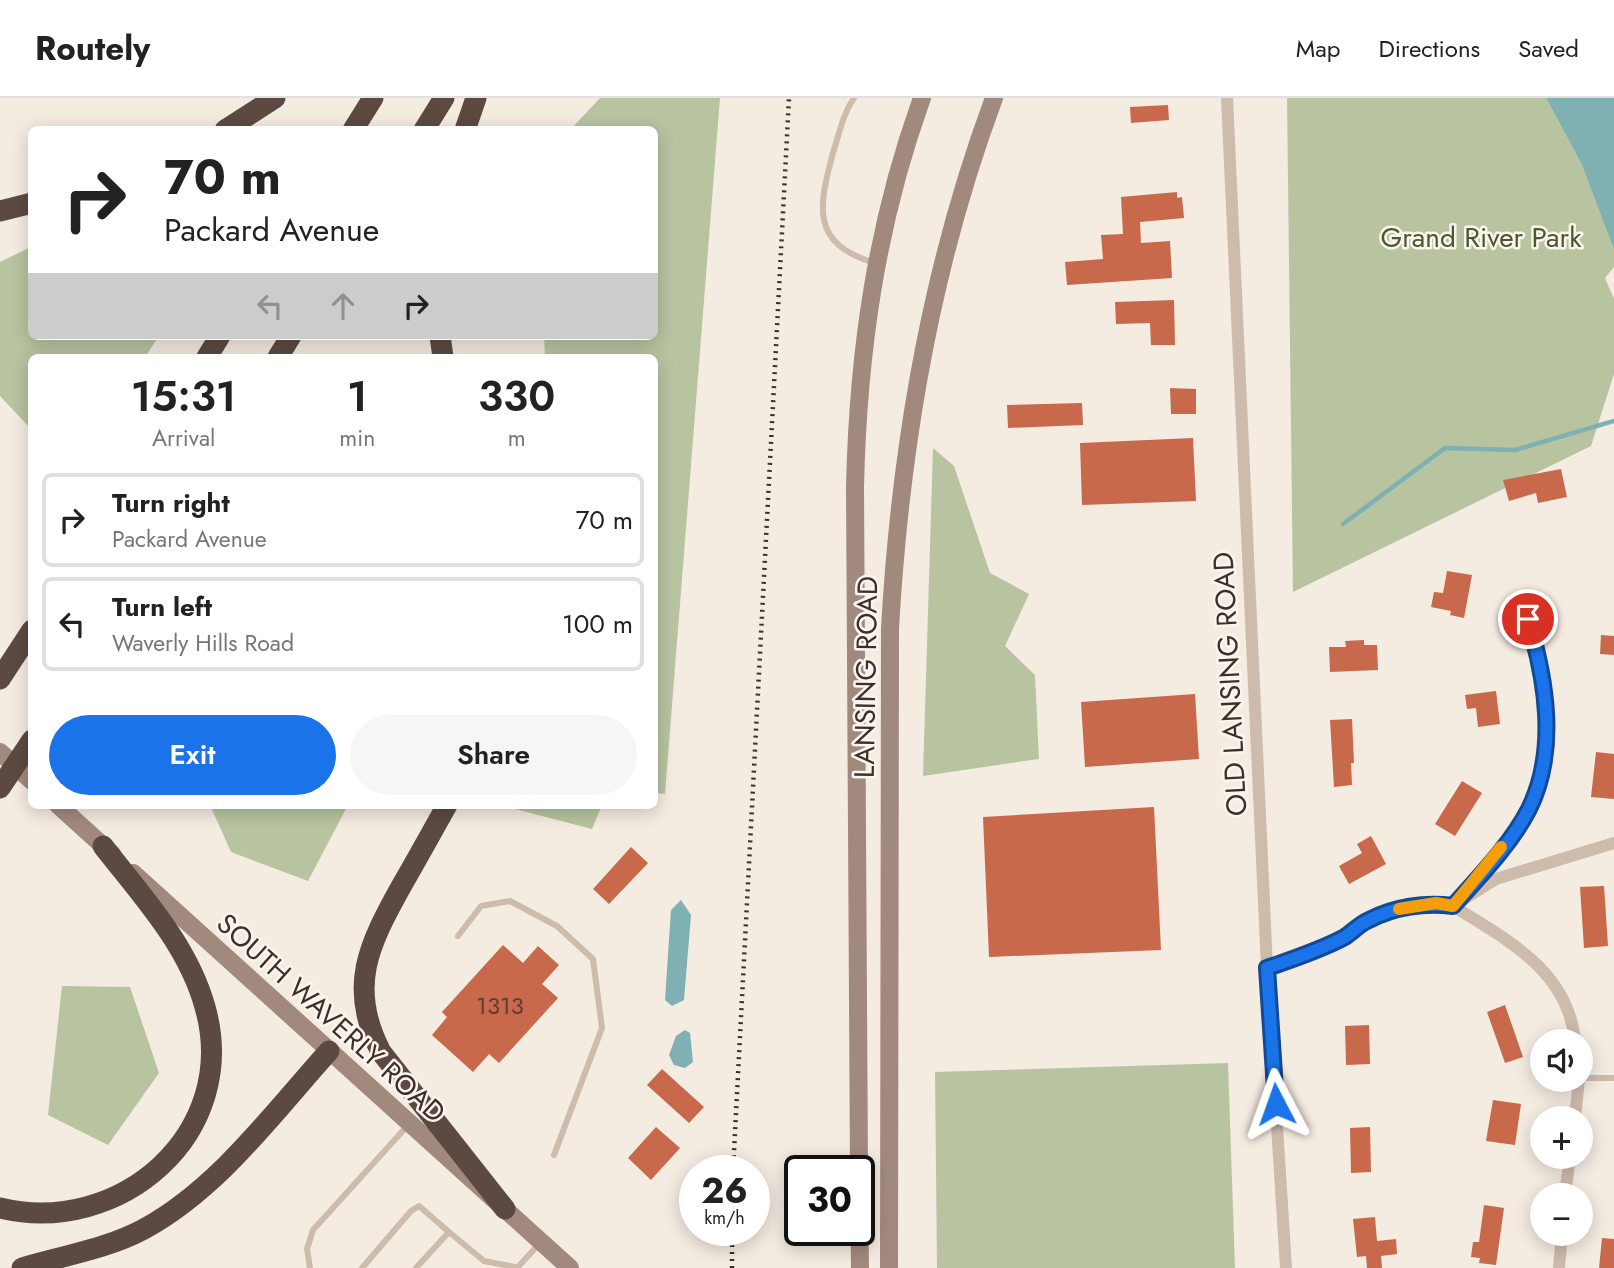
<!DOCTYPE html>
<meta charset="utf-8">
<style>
:root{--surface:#fff;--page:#f6f6f6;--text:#222;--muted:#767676;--line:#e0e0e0;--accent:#1a73e8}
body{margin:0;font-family:Jost,sans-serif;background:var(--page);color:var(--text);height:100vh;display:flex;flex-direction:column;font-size:26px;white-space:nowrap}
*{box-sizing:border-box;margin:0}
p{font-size:23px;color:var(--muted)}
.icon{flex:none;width:38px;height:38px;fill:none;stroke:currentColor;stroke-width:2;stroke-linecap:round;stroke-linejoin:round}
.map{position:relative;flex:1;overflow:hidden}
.panel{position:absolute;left:28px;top:256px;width:630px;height:455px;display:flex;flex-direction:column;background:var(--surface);border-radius:10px;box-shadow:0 4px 18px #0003}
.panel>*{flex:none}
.banner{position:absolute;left:28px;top:28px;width:630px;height:214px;border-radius:10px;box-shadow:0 4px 18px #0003;background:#fff;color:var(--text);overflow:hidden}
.controls{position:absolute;left:1530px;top:931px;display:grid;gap:14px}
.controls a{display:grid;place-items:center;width:63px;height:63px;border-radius:50%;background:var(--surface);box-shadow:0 4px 18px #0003;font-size:35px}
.speed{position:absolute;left:679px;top:1057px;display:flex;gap:14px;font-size:35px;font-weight:700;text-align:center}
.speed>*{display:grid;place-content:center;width:91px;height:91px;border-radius:50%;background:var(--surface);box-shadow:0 4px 18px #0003;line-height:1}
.speed small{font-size:18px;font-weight:400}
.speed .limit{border:4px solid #111;border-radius:10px;background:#fff;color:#111}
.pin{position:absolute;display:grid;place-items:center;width:60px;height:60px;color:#fff;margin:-30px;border:4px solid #fff;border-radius:50%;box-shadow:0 2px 7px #0007}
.me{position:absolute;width:77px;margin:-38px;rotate:356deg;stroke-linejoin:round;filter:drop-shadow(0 0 5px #0008)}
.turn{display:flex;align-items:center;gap:24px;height:147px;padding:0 21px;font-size:32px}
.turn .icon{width:91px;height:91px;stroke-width:2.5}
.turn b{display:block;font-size:49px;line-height:60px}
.lanes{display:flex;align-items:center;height:66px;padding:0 21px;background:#0003;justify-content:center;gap:35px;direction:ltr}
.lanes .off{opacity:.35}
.eta{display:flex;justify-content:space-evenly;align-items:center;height:119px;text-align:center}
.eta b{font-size:42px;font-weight:600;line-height:49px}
.button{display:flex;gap:14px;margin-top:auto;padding:14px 21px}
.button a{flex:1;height:80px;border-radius:42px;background:var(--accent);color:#fff;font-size:28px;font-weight:600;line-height:80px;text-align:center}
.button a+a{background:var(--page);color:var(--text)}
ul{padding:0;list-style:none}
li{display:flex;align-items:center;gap:21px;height:94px;margin:0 14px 10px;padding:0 7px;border:4px solid var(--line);border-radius:10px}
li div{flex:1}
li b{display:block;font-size:26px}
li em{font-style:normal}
header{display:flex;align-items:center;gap:42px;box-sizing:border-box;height:98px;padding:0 35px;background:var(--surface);border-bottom:2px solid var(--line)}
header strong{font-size:33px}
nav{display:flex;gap:38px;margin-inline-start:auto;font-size:24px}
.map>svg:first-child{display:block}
.green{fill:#b8c4a0}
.water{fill:#7fb0b2}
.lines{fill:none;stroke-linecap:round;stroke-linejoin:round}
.stream{stroke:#7fb0b2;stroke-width:4.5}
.building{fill:#c8694b}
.service{stroke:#cdbbac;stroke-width:6}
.minor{stroke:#cdbbac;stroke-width:12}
.secondary{stroke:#a18a7d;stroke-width:18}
.motorway{stroke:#5c4a42;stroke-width:21}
.rail{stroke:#3b302b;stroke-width:4.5;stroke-dasharray:2 5;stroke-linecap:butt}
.motorway-bridge{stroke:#5c4a42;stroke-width:21}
.route-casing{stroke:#114b97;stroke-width:18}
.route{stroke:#1a73e8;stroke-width:12}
.slow{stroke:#f59e0b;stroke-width:12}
.labels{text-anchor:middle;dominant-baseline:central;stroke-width:5;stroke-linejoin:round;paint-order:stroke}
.number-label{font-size:24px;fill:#5e3e33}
.park-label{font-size:28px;fill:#4a5a2e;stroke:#fbf5ee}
.street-label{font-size:28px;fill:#3b302b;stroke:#fbf5ee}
</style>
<header>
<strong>Routely</strong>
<nav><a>Map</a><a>Directions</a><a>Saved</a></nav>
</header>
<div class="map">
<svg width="1614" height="1170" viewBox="0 0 1614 1170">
<rect width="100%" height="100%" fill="#f4ebe1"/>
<path class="green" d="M 600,0 L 720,0 L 665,696 L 654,695 L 654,259 L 545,259 L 544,238 L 654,238 L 654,32 L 571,31 Z
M 1287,0 L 1546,0 L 1582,67 L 1614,142 L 1614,169 L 1605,180 L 1614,201 L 1614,276 L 1591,348 L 1293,494 Z
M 31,149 L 32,238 L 159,238 L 145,259 L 32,259 L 31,331 L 0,298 L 0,164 Z
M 933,350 L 954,368 L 990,475 L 1029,496 L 1005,548 L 1035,577 L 1039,661 L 923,678 Z
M 210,707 L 348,707 L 308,783 L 231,754 Z
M 512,707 L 602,707 L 592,731 L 511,710 Z
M 62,888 L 130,889 L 159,975 L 108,1047 L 48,1017 Z
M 1228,965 L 1235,1170 L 937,1170 L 935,974 Z"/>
<path class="water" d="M 1546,0 L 1614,0 L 1614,151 L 1582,67 Z
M 681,802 L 691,817 L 684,902 L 672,908 L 665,902 L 671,812 Z
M 685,932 L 690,935 L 693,964 L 685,970 L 674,967 L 669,957 L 676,938 Z"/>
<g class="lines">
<path class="stream" d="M 1343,426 L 1445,350 L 1515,352 L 1614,323"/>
</g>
<path class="building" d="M 1168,7 L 1169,22 L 1131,25 L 1130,9 Z
M 1177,94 L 1177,100 L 1182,99 L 1184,120 L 1140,124 L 1141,145 L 1170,143 L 1172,180 L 1067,187 L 1065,164 L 1103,161 L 1101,137 L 1123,136 L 1121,99 Z
M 1174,202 L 1175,247 L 1151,247 L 1150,225 L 1116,226 L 1115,204 Z
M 1170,290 L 1196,291 L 1196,316 L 1171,316 Z
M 1082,305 L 1083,327 L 1008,330 L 1007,307 Z
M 1193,340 L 1196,403 L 1082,407 L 1080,345 Z
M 1561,371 L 1567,399 L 1538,405 L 1536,395 L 1509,403 L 1503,382 Z
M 1447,473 L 1472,477 L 1464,520 L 1450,517 L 1451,513 L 1431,509 L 1434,494 L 1443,495 Z
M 1601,537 L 1614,538 L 1614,557 L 1600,556 Z
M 1364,542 L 1364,547 L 1377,547 L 1378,572 L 1330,574 L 1329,549 L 1346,549 L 1345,543 Z
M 1496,593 L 1500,626 L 1478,629 L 1476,610 L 1467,611 L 1465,597 Z
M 1195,596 L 1199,661 L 1085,669 L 1081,604 Z
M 1352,621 L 1354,665 L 1351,665 L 1352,687 L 1334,689 L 1330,622 Z
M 1596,654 L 1614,656 L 1614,701 L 1591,699 Z
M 1462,683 L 1482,695 L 1455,738 L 1435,726 Z
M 1154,709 L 1161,852 L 989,859 L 983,719 Z
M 1371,738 L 1386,766 L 1349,786 L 1339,768 L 1362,755 L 1357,746 Z
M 631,749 L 648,765 L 609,806 L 593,791 Z
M 1604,788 L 1608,848 L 1584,850 L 1580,789 Z
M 503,847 L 523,865 L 538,848 L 559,867 L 542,886 L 558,900 L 499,965 L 489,956 L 473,974 L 432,937 L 447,919 L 442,914 Z
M 1505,907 L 1523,959 L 1505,965 L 1487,914 Z
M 1369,927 L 1370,966 L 1346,967 L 1345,928 Z
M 662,971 L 704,1009 L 689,1025 L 647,987 Z
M 1493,1002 L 1521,1006 L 1515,1047 L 1486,1043 Z
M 656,1029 L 680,1050 L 651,1082 L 628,1060 Z
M 1370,1029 L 1371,1074 L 1351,1075 L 1350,1030 Z
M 1484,1107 L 1504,1110 L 1496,1167 L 1479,1165 L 1480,1160 L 1471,1159 L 1473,1144 L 1479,1144 Z
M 1375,1119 L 1377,1143 L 1396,1141 L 1397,1156 L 1381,1158 L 1382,1170 L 1367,1170 L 1366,1158 L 1357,1159 L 1353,1121 Z
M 1602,1140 L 1614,1141 L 1614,1170 L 1599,1170 Z"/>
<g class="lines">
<path class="service" d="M 854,0 C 843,16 839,36 833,55 C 818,110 811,146 875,165
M 458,838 L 481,808 L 510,803 L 557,828 L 593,861 L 602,930 L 554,1057
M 1580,980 L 1614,980
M 310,1170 L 307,1151 L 313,1132 L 409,1026
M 362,1170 L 411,1113 L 419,1108 L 449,1134
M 416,1170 L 449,1134 L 484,1163 L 515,1169
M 517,1170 L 540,1145"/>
<path class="minor" d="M 1227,0 L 1267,870 L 1286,1170
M 1528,521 C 1546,581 1558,652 1529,711 C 1511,747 1479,778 1453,808 C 1507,842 1568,872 1575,943
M 1267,870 C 1293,861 1318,853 1343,840 C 1352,835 1359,826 1369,821 C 1394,809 1425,803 1453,808 L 1496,781 L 1614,745
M 1575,1020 L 1579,982
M 1565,1097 L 1570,1059
M 1559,1170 L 1562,1136"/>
<path class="secondary" d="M 0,654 L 32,683
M 58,707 L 112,756
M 133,775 L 570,1170
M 859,1073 L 855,389 C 858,255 876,127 922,0
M 859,1095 L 860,1170
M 889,1170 L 890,531 C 900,351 931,169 994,0"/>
<path class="motorway" d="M 225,32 L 275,0
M 353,32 L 373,0
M 424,32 L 444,0
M 465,32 L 476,0
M 0,113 L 32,105
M 440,238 L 443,259
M 207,259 L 220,238
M 278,259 L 291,238
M 0,581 L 32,532
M 447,707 C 432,734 417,761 402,787 C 369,846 347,889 381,954 L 505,1111
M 0,1110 C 120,1139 241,1035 205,909 C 188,847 142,798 103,748
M 22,1170 C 62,1158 107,1151 144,1131 C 219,1090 273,1015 329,953"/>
<path class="rail" d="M 733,1073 L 789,0
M 732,1170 L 732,1132"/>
<path class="motorway-bridge" d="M 0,690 L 32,642"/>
</g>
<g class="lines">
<defs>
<path id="route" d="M 1276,1006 L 1267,870 C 1293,861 1318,853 1343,840 C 1352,835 1359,826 1369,822 C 1394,809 1425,804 1453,808 C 1479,779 1511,746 1529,711 C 1558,652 1546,582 1528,521"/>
</defs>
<use href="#route" class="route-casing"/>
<use href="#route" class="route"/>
<path class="slow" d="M 1399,811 L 1436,805 L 1453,808 L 1501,749"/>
</g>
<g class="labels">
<g class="number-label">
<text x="500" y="907">1313</text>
</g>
<g class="park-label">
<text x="1481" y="139">Grand River Park</text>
</g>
<g class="street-label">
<text transform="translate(866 579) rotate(-89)">LANSING ROAD</text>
<text transform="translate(1230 586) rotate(-93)">OLD LANSING ROAD</text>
<text transform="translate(331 920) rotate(42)">SOUTH WAVERLY ROAD</text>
</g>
</g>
</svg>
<div class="controls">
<a><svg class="icon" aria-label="sound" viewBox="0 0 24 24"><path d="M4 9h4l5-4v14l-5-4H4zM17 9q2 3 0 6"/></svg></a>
<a>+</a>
<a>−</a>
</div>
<div class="speed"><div>26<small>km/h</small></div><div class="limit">30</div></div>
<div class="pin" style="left:1528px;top:521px;background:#d93025"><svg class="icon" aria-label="arrive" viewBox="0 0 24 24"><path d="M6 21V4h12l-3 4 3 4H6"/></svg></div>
<svg class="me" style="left:1276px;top:1006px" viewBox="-20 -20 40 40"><path d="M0-17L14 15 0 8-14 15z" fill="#1a73e8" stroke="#fff" stroke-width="4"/></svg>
<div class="banner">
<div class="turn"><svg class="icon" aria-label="right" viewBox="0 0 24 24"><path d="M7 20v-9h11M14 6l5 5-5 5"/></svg><div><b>70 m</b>Packard Avenue</div></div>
<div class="lanes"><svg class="icon off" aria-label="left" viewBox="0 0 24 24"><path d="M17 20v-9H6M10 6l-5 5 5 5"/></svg><svg class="icon off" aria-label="ahead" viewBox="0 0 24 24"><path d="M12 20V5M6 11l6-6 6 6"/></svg><svg class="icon" aria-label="right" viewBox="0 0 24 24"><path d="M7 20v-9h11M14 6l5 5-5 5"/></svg></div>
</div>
<section class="panel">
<div class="eta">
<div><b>15:31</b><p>Arrival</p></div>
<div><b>1</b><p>min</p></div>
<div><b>330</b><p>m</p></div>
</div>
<ul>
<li><svg class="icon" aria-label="right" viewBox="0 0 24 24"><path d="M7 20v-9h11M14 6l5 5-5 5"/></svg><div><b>Turn right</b><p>Packard Avenue</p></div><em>70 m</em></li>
<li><svg class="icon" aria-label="left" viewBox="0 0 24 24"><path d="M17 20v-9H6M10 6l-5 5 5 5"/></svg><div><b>Turn left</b><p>Waverly Hills Road</p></div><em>100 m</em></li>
</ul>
<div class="button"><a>Exit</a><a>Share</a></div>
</section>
</div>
